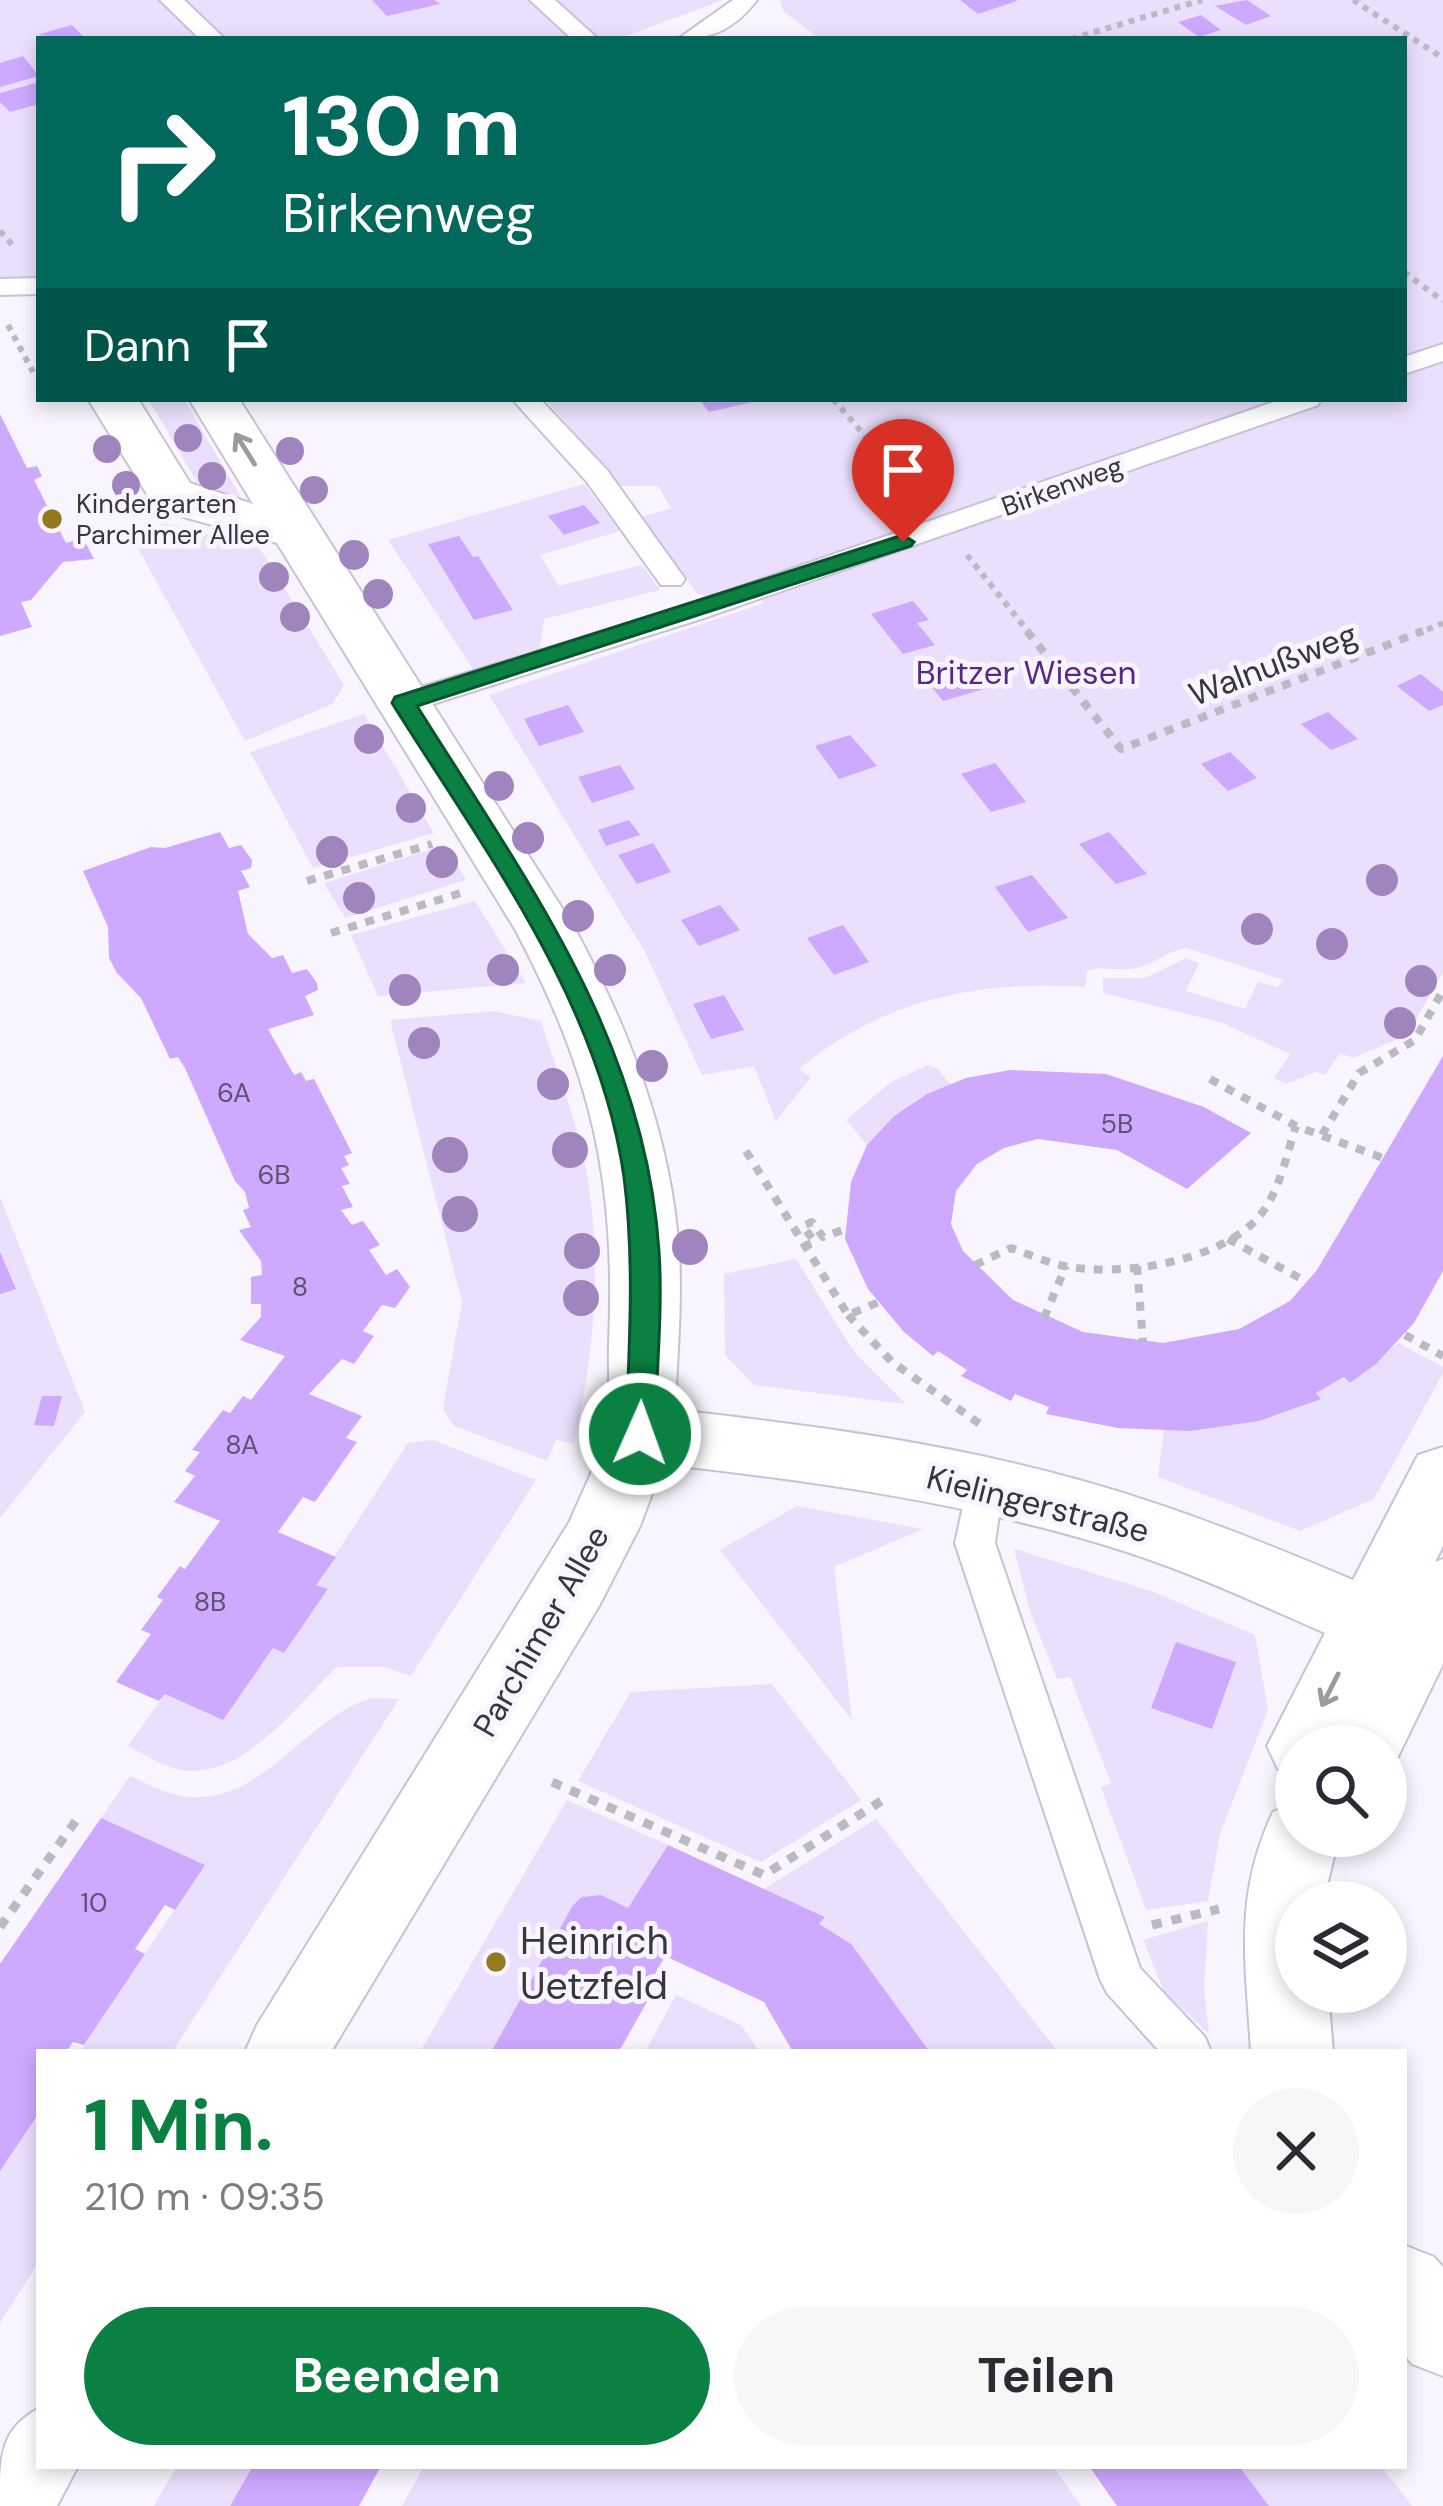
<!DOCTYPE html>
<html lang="de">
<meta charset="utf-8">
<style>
:root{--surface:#fff;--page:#f7f7f7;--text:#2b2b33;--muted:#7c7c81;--accent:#0b8043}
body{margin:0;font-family:"DM Sans",sans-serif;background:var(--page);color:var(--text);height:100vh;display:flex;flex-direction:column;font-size:45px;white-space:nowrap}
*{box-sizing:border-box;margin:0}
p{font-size:39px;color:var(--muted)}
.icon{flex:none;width:66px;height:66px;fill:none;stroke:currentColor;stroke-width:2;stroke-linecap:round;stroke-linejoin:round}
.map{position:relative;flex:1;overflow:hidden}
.panel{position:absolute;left:36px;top:2049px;width:1371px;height:420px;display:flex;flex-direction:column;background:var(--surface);border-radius:0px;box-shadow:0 6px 18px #0003}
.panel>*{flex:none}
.banner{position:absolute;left:36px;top:36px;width:1371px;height:366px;border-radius:0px;box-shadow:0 6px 18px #0003;background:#00695c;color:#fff;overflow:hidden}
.fabs{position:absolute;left:1275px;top:1725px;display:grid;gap:24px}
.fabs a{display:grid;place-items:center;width:132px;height:132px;border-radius:50%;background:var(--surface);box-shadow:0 6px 18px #0003;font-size:60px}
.pin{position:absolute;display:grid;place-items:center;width:102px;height:102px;color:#fff;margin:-123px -51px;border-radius:50% 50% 50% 0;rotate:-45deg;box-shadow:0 0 12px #0007}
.pin .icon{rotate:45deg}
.me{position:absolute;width:132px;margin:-66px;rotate:2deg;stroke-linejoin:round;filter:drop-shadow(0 0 9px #0008)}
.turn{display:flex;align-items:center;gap:42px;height:252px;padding:0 48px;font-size:54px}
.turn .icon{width:156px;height:156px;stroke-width:2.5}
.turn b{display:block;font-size:84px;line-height:102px}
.then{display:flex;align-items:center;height:114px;padding:0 48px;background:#0003;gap:24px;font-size:45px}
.round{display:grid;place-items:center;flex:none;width:126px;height:126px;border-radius:63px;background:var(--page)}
.summary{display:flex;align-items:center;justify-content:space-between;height:204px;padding:0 48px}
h1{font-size:72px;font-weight:700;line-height:90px;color:var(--accent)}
.primary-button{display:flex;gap:24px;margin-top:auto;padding:24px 48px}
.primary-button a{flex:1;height:138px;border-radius:72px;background:var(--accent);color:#fff;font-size:48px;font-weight:700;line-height:138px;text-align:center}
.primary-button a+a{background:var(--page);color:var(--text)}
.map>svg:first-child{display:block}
.green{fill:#eadffc}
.building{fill:#cda9ff}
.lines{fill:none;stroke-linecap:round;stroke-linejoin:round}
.service-casing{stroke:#c9c1d7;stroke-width:4}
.minor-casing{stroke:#c9c1d7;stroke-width:4}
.path-far2{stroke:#bdb9c2;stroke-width:6;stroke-dasharray:6 6;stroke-linecap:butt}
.path-far1{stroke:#bdb9c2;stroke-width:8;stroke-dasharray:9 9;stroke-linecap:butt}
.path{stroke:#bdb9c2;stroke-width:9;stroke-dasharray:10 10;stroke-linecap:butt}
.service{fill:#fff;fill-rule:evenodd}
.minor{fill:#fff;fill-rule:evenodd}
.tree{fill:#a084be}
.oneway{stroke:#9c9a9e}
.route{fill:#0b8043;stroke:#07532c;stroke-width:3}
.poi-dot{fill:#937a21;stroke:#f8f5fe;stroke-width:4.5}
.labels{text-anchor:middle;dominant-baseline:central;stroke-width:10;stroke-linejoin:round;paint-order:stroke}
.far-street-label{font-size:27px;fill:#39353e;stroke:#f8f5fe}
.far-poi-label{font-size:27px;fill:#39353e;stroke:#f8f5fe;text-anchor:start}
.number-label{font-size:27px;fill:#5e526e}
.street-label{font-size:33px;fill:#39353e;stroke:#f8f5fe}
.park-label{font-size:33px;fill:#582789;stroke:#f8f5fe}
.near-poi-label{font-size:39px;fill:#39353e;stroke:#f8f5fe;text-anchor:start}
</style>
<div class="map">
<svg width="1443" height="2506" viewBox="0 0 1443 2506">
<rect width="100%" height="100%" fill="#f8f5fe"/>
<path class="green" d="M 0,0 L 723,0 L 618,39 L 39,39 L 39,279 L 0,279 Z
M 780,0 L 1443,0 L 1443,972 L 1407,1035 L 1353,1058 L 1340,1053 L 1325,1075 L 1316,1072 L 1286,1084 L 1274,1078 L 1290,1054 L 1220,1022 L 1103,993 L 1103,978 L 1145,978 L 1186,958 L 1199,963 L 1186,991 L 1245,1009 L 1258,982 L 1277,987 L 1284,980 L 1186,948 C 1167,951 1156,963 1138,968 C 1121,972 1103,965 1087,971 L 1085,987 C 979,980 883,999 799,1069 L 811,1077 L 776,1121 L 754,1066 L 702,1075 L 645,952 L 489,695 L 764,603 L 750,584 L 708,597 L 697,593 L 641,517 L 671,508 L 658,486 L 621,486 L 545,399 L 1404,399 L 1404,39 L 820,39 L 783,11 Z
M 148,399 L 184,399 L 242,499 L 238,502 L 199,485 Z
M 584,484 L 620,531 L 540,555 L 559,586 L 642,565 L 660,590 L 544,619 L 540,648 L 473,669 L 388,540 Z
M 165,523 L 259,547 L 344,685 L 332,704 L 245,741 L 130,534 Z
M 364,714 L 434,833 L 313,868 L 250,752 Z
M 445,845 L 466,880 L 345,918 L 324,883 Z
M 475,901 L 526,983 L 378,996 L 351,935 Z
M 494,1011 L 541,1021 C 554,1063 570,1104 581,1146 C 604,1242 596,1348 574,1443 L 556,1440 L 547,1461 L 454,1426 L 443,1409 L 462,1302 L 390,1020 Z
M 928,1065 L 938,1069 L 951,1085 L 893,1117 L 867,1145 L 846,1120 L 891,1082 Z
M 0,1197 L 85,1412 L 0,1518 Z
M 796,1259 L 854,1352 L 906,1404 L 754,1385 L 725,1355 L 724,1274 Z
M 1398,1343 L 1443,1367 L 1443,1373 L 1374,1499 L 1300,1531 L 1158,1477 L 1164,1430 L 1259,1421 L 1320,1399 L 1316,1393 L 1344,1377 L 1351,1383 Z
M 433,1440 L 536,1480 L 411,1676 L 385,1667 L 337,1667 C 297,1704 245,1780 181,1770 C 164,1767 144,1754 128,1746 L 165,1694 L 222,1719 L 273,1648 L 284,1653 L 328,1590 L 316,1585 L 408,1443 Z
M 797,1506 L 923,1529 L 834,1567 L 852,1720 L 720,1550 Z
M 1014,1549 L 1151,1591 L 1255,1635 L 1268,1710 L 1220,1834 L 1208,1901 L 1146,1910 L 1101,1787 L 1111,1783 L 1070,1677 L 1057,1679 L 1030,1611 Z
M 772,1684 L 861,1800 L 761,1862 L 578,1781 L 631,1692 Z
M 372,1698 L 399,1699 L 172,2052 L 80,2052 L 204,1865 L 101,1818 L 130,1776 C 144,1782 159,1791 174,1794 C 258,1816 301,1718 372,1698 Z
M 567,1800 L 668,1845 L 628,1908 C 608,1900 592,1886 573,1905 L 491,2052 L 420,2052 Z
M 876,1819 L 1058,2052 L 930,2052 L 851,1945 L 819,1924 L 824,1916 L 764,1889 Z
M 1208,1921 L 1204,1990 L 1209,2034 L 1164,1991 L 1143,1940 Z
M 676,1995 L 741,2025 L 760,2052 L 645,2052 Z
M 39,2113 L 39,2261 L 0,2323 L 0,2171 Z
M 177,2466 L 253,2466 L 230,2506 L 154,2506 Z
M 424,2466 L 1053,2466 L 1081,2506 L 402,2506 Z
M 1239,2466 L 1381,2466 L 1412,2506 L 1269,2506 Z"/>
<path class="building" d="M 372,0 L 434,0 L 440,4 L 387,16 Z
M 960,0 L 1016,0 L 1017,1 L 978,14 Z
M 1247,0 L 1271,16 L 1246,25 L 1215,6 Z
M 1201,15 L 1221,30 L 1199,37 L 1178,22 Z
M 72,25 L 86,39 L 37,35 Z
M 23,56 L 39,76 L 0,87 L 0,63 Z
M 39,82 L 39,104 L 10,112 L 0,102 L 0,93 Z
M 699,399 L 756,399 L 756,401 L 709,412 Z
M 0,414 L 27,468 L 37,466 L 42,476 L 34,480 L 66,543 L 83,538 L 94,559 L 63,562 L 31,600 L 21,602 L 32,627 L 0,636 Z
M 584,505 L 600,523 L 564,535 L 548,516 Z
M 459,536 L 473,557 L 478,556 L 513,610 L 474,620 L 428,544 Z
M 913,601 L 929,620 L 917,623 L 935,645 L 903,654 L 871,614 Z
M 968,669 L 984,689 L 943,701 L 927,681 Z
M 1421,674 L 1443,692 L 1443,705 L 1429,711 L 1397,686 Z
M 568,705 L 584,732 L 539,746 L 524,719 Z
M 1328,712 L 1358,739 L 1331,750 L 1301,724 Z
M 850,735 L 877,766 L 839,779 L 815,746 Z
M 1230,752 L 1257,778 L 1228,791 L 1201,764 Z
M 995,763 L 1026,802 L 991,812 L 961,774 Z
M 620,765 L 635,789 L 592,803 L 578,777 Z
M 629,820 L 640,835 L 606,846 L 598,830 Z
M 220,832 L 229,848 L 241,845 L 252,860 L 251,868 L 241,871 L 250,887 L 238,891 L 248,934 L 272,958 L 283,955 L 292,973 L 307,969 L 317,983 L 318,990 L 305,996 L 314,1015 L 268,1029 L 294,1075 L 301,1072 L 306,1081 L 314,1079 L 352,1153 L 344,1156 L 349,1165 L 341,1168 L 350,1184 L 342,1186 L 353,1207 L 341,1210 L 352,1225 L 363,1221 L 380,1245 L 369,1250 L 386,1275 L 397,1269 L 410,1287 L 395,1308 L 382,1305 L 363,1331 L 374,1336 L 354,1364 L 342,1359 L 309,1394 L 362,1416 L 346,1438 L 357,1442 L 315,1502 L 303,1497 L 278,1532 L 336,1557 L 316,1585 L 328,1589 L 284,1653 L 273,1648 L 223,1720 L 165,1694 L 159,1701 L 116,1682 L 151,1634 L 141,1630 L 163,1600 L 157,1597 L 180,1566 L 185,1569 L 220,1521 L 174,1502 L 195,1476 L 185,1471 L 200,1452 L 192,1450 L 223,1410 L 230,1413 L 243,1396 L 251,1400 L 285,1356 L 240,1340 L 261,1317 L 261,1304 L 251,1304 L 251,1277 L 262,1275 L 261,1261 L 239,1230 L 251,1227 L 243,1210 L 249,1208 L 245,1192 L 235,1181 L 185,1068 L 178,1057 L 170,1059 L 141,998 L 117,973 L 109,958 L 108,927 L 83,871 L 151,847 L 165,848 Z
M 1109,832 L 1147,874 L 1116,884 L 1079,844 Z
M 653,843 L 671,872 L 637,884 L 618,855 Z
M 1032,875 L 1068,918 L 1028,932 L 995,887 Z
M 720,905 L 740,930 L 699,946 L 681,920 Z
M 843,925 L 869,962 L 834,975 L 807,938 Z
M 724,995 L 744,1030 L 711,1039 L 693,1004 Z
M 1443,1056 L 1443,1271 L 1414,1323 L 1376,1364 L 1350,1383 L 1344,1377 L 1316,1393 L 1321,1399 L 1259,1421 L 1190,1431 L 1118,1428 L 1046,1414 L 1049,1407 L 1015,1394 L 1011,1401 L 961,1376 L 967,1370 L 938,1351 L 933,1356 L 904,1332 L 868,1289 L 845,1239 L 851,1182 L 867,1145 L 893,1117 L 927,1094 L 966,1078 L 1010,1070 L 1106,1074 L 1204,1107 L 1251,1133 L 1187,1189 L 1117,1150 L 1038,1139 L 1004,1148 L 977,1164 L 956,1191 L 951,1224 L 963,1251 L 1013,1300 L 1083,1332 L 1163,1343 L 1239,1329 L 1290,1301 L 1317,1270 Z
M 0,1252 L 16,1289 L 0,1294 Z
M 42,1396 L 62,1396 L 54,1426 L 34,1425 Z
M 1176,1642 L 1236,1662 L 1212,1729 L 1151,1708 Z
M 101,1818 L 205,1865 L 175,1910 L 165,1905 L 135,1949 L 145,1954 L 84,2045 L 73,2042 L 66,2052 L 39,2052 L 39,2113 L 0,2171 L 0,1964 Z
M 668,1845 L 825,1917 L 819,1924 L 851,1944 L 930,2052 L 793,2052 L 764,2002 L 665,1956 L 648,1987 L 649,1998 L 621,2048 L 612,2052 L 491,2052 L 573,1905 L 582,1897 L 601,1895 L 628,1908 Z
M 253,2466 L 381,2466 L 359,2506 L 230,2506 Z
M 1089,2466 L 1239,2466 L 1269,2506 L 1117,2506 Z"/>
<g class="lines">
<defs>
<path id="service" d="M 160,0 L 184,0 L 225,39 L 200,39 Z
M 530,0 L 555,0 L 598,39 L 572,39 Z
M 733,0 L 757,0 C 735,28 714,39 678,39 Z
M 39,278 L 39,294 L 0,295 L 0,279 Z
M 1443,344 L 1443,361 L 1404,374 L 1404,357 Z
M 512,399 L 540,399 L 607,470 L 685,579 L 681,585 L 661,585 L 587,482 Z
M 1282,399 L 1321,399 L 1318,405 L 704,618 L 414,710 L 403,713 L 388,703 L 392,696 L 684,606 Z
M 984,1470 L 998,1475 L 1003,1486 L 995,1543 L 1140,1968 L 1205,2037 L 1211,2052 L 1160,2052 L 1107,1993 L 1100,1979 L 955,1543 L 970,1475 Z"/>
<path id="minor" d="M 88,399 L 138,399 L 190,483 L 253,504 L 189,399 L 239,399 L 574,927 C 629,1029 671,1135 679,1252 C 682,1304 677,1358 675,1410 C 811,1425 948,1443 1079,1480 C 1173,1506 1263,1542 1353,1580 L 1418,1455 L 1443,1447 L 1443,1546 L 1435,1562 L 1443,1559 L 1443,1664 L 1392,1769 L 1386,1771 L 1386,1746 L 1296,1746 L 1296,1775 L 1278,1769 L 1267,1746 L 1325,1633 C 1261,1605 1197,1575 1130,1553 C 979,1504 821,1482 663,1464 L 640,1526 L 599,1606 L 331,2052 L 245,2052 L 257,2025 L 570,1521 C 581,1494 597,1465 604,1436 C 612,1408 608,1373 609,1344 C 616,1179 592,1075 515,929 L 277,543 L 173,514 L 153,504 Z
M 1296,1803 L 1296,1836 L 1339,1836 L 1323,1902 L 1296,1902 L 1296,1992 L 1328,1992 L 1333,2052 L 1251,2052 C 1246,1963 1233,1897 1273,1812 Z
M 1404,2245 L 1434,2257 L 1443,2267 L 1443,2376 L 1412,2364 L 1404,2354 Z
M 39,2408 L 39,2466 L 78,2466 L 57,2506 L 0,2506 C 0,2453 0,2431 39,2408 Z"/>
</defs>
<use href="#service" class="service-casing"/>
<use href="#minor" class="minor-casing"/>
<path class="path-far2" d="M 1353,0 L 1443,58
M 1071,39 L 1202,0
M 0,231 L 15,248
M 1404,272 L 1443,301
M 8,325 L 33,372
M 833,399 L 919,498
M 967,555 L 1030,634
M 1416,634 L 1443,623"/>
<path class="path-far1" d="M 1027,631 L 1121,749 L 1423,631
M 307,881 L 432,844
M 331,933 L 461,893
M 1210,1079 L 1296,1126 L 1383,1158
M 1322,1135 L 1359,1073 L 1415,1040 L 1443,990
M 746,1151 L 848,1315 L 879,1302
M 1228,1239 L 1307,1282
M 803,1247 L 815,1242 L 803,1226 L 812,1222 L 823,1237 L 846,1229
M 975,1265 L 1011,1248 C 1028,1254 1046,1262 1064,1266 C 1120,1277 1215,1263 1257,1219 C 1279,1195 1286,1156 1296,1126
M 1137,1266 L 1143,1342
M 848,1315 L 892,1362 L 980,1424
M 1044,1318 L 1066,1266
M 1405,1335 L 1443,1356"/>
<path class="path" d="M 552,1782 L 764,1875 L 886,1798
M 1152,1925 L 1219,1909
M 0,1927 L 80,1815"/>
<use href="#service" class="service"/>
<use href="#minor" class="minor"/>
</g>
<g class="tree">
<circle cx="188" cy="438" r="14"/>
<circle cx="107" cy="449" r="14"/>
<circle cx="290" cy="451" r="14"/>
<circle cx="212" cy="476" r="14"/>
<circle cx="126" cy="485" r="14"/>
<circle cx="314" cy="490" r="14"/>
<circle cx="354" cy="555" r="15"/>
<circle cx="274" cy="577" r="15"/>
<circle cx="378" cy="594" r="15"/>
<circle cx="295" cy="617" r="15"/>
<circle cx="369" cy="739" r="15"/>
<circle cx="499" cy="786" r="15"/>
<circle cx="411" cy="808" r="15"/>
<circle cx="528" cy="838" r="16"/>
<circle cx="332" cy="852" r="16"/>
<circle cx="442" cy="862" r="16"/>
<circle cx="1382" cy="880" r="16"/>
<circle cx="359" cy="898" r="16"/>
<circle cx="578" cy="916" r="16"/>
<circle cx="1257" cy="929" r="16"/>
<circle cx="1332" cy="944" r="16"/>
<circle cx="503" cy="970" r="16"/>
<circle cx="610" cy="970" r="16"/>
<circle cx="1421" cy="981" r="16"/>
<circle cx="405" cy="990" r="16"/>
<circle cx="1400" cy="1023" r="16"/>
<circle cx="424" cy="1043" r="16"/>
<circle cx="652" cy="1066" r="16"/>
<circle cx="553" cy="1084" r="16"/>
<circle cx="570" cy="1150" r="18"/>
<circle cx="450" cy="1155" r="18"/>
<circle cx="460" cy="1214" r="18"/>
<circle cx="690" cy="1247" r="18"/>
<circle cx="582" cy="1251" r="18"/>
<circle cx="581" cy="1298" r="18"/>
</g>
<defs><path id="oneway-shaft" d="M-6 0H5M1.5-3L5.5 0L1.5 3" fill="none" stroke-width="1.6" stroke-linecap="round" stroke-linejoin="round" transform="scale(3)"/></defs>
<g class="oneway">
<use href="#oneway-shaft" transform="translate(245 449) rotate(-122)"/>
<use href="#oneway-shaft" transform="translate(1330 1690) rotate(117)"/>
</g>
<path class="route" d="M 903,535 L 914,542 L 911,546 L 417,706 C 526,880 645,1039 659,1251 C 663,1311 656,1374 655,1434 L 650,1442 L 630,1442 L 626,1434 C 629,1348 635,1263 624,1177 C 599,1001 484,850 392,703 L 395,697 Z"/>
<g class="poi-dot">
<circle cx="52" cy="519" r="12"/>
<circle cx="496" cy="1962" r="12"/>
</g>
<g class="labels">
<g class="far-street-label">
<text transform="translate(1062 486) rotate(-20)">Birkenweg</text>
</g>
<g class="far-poi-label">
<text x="76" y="503">Kindergarten<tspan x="76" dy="31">Parchimer Allee</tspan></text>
</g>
<g class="number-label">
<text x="234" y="1092">6A</text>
<text x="1117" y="1123">5B</text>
<text x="274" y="1174">6B</text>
<text x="300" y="1286">8</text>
<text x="242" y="1444">8A</text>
<text x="210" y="1601">8B</text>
<text x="94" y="1902">10</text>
</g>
<g class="street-label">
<text transform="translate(1273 664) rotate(-21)">Walnußweg</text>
<text transform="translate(1038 1504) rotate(14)">Kielingerstraße</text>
<text transform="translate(541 1631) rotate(-60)">Parchimer Allee</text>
</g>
<g class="park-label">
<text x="1026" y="672">Britzer Wiesen</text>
</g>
<g class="near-poi-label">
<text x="520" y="1940">Heinrich<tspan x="520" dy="45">Uetzfeld</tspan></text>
</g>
</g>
</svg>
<div class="fabs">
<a><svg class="icon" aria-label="search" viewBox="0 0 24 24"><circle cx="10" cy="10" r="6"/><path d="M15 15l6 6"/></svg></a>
<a><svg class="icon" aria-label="layers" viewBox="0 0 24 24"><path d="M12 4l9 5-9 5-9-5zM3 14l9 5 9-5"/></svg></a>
</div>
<div class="pin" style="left:903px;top:542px;background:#d93025"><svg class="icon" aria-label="arrive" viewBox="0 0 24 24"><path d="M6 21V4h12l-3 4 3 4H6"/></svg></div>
<svg class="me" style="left:640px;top:1434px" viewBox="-20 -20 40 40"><circle r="17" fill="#0b8043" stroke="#fff" stroke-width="3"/><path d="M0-11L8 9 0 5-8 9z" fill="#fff"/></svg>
<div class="banner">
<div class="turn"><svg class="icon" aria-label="right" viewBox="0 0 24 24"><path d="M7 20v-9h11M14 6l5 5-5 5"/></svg><div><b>130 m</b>Birkenweg</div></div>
<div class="then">Dann<svg class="icon" aria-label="arrive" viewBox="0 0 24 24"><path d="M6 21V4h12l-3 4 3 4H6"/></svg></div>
</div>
<section class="panel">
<div class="summary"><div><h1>1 Min.</h1><p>210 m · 09:35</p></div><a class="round"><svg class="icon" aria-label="close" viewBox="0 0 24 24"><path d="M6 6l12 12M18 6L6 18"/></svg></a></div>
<div class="primary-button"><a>Beenden</a><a>Teilen</a></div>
</section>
</div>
